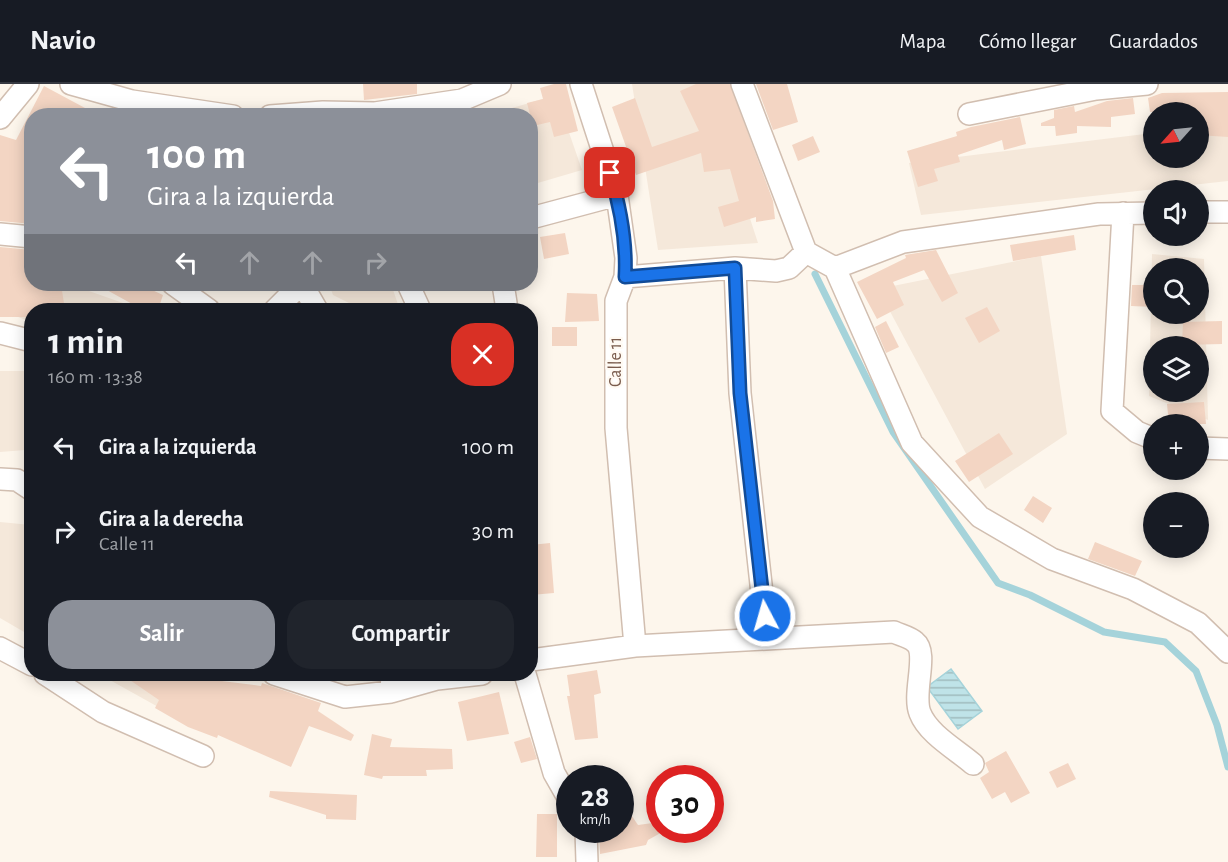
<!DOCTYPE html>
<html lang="es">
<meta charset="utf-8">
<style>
:root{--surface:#171b24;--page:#20242c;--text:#f1f3f6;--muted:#9ea1a6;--line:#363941;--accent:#8c9099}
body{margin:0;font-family:"Alegreya Sans",sans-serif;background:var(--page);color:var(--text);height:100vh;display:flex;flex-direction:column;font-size:22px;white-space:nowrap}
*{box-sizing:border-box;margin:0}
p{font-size:20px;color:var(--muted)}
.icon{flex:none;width:33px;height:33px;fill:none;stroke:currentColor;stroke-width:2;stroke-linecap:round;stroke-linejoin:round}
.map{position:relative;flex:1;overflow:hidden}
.side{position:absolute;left:24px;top:219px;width:514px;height:378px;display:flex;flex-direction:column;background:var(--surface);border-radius:24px;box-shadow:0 3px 15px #0003}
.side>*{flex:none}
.guide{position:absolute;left:24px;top:24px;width:514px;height:183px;border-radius:24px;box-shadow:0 3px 15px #0003;background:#8c9099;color:#fff;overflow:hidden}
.needle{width:39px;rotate:243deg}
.controls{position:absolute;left:1143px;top:18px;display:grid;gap:12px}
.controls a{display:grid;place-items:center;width:66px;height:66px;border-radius:50%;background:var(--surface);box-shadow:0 3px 15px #0003;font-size:30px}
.speed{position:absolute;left:556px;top:681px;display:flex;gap:12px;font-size:30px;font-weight:700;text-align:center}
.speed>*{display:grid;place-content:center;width:78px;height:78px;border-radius:50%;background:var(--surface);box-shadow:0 3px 15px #0003;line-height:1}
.speed small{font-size:15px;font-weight:400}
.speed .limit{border:9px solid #d22;background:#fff;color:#111}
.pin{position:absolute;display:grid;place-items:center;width:51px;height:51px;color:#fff;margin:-26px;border-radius:12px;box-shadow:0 3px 9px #0006}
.me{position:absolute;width:66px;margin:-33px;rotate:354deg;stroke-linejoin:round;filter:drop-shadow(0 0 4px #0008)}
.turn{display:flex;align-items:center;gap:21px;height:126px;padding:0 24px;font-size:27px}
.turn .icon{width:78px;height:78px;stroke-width:2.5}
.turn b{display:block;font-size:42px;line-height:51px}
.lanes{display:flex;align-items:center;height:57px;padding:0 24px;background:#0003;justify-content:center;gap:30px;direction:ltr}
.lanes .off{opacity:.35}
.round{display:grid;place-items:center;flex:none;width:63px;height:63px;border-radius:24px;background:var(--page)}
.headline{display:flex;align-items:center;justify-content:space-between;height:102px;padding:0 24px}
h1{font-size:36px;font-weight:700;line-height:45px}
.primary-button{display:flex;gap:12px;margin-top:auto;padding:12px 24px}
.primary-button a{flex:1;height:69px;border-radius:24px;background:var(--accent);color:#fff;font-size:24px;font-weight:700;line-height:69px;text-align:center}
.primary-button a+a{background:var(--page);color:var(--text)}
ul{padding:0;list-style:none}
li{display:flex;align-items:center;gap:18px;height:84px;padding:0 24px}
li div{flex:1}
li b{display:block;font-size:22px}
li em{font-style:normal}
header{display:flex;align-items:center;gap:36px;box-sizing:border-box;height:84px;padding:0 30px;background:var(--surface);border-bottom:2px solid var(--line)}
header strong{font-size:28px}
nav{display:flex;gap:33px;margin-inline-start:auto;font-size:21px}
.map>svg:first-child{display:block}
.residential{fill:#f5e8da;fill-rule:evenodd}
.water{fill:url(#water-rules);stroke:#a5d3da;stroke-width:1.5}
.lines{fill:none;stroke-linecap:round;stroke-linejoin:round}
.stream{stroke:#a5d3da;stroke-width:7}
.building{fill:#f3d5c3}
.street-casing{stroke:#d1beb0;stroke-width:24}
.street{stroke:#fff;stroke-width:21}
.route-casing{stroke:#114b97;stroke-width:15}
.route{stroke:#1a73e8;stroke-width:10}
.labels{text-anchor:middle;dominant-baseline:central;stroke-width:4.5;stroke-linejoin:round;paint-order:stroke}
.street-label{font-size:18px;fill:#7a5c4d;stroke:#fffaf3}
</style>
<header>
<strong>Navio</strong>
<nav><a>Mapa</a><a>Cómo llegar</a><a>Guardados</a></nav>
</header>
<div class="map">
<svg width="1228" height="778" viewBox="0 0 1228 778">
<defs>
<pattern id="water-rules" width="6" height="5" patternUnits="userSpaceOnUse" patternTransform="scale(1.5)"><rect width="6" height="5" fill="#bfe3e8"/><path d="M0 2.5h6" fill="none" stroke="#a0bbbe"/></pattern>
</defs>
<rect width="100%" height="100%" fill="#fdf6ec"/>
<path class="residential" d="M 632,0 L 706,0 L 758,159 L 658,166 Z
M 556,11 L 582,86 L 531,101 L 531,32 L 485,32 Z
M 1228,40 L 1228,97 L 921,131 L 909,79 L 1153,49 L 1154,74 L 1198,74 L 1199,44 Z
M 1152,170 L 1204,175 L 1208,336 L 1149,312 ZM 1154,184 L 1198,184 L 1198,230 L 1154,230 ZM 1154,262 L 1198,262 L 1198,308 L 1154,308 Z
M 1041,172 L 1067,350 L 985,405 L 878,205 Z
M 0,174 L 32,200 L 69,200 L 143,226 L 32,226 L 31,238 L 0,226 Z
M 329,200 L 391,200 L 400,226 L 363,226 L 333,211 Z
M 0,287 L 31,287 L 31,361 L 25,366 L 0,368 Z
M 0,438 L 31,441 L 31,552 L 0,534 Z
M 99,590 L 198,590 L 205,596 L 178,634 Z"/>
<path class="water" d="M 951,585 L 982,627 L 958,645 L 927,603 Z"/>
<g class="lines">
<path class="stream" d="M 815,190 L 893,348 L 998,499 L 1030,511 L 1104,548 L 1165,558 L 1196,587 L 1217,641 L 1228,683"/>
</g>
<path class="building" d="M 363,0 L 417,0 L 417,10 L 364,16 Z
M 554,0 L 566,0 L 578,47 L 554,53 L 550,38 L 533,42 L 527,19 L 543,15 L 540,4 Z
M 696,0 L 730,0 L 773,117 L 775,135 L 756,138 L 756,133 L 724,143 L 718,123 L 739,117 L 730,85 L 704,88 L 701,69 L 636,91 L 612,23 L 635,14 L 652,63 L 699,47 L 680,7 Z
M 756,0 L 787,0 L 798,38 L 773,46 Z
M 44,2 L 100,32 L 32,32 L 32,140 L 0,137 L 0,51 L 16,56 Z
M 1228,8 L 1228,53 L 1198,51 L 1198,28 L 1150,28 L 1148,14 L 1162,9 Z
M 1133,14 L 1135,30 L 1111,33 L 1111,43 L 1077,42 L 1077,49 L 1056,52 L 1055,42 L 1041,42 L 1041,39 L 1054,34 L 1054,26 L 1074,22 L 1075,28 L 1107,17 Z
M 1020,33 L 1026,60 L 1004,66 L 1002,56 L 958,71 L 960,78 L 934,85 L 938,97 L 918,103 L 907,67 L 957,52 L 956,48 L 971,43 Z
M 813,52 L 820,68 L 798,77 L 792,61 Z
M 565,149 L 569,170 L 544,175 L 540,153 Z
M 1074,151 L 1076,166 L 1013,177 L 1010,161 Z
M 0,163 L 32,166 L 32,200 L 61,200 L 65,226 L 32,226 L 32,233 L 0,233 Z
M 936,166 L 958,209 L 942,218 L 924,186 L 893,198 L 904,221 L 877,235 L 857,198 L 906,174 L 905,171 Z
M 96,200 L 139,200 L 163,211 L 158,226 L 143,226 Z
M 1132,201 L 1154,201 L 1154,223 L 1131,222 Z
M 567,209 L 597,210 L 599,237 L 565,238 Z
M 987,223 L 1000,247 L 979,259 L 965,234 Z
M 886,237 L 899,263 L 886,269 L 875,243 Z
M 1222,237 L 1222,260 L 1182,261 L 1183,238 Z
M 552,243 L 577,243 L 577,262 L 552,262 Z
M 1204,318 L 1206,340 L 1169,340 L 1167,320 Z
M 999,349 L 1013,370 L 969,398 L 955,377 Z
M 1033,412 L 1052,424 L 1043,439 L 1024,426 Z
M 1095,458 L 1142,477 L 1135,492 L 1088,475 Z
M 550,459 L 554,509 L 531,511 L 531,461 Z
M 597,586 L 601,609 L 594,611 L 598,654 L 575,656 L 567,612 L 570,612 L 567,591 Z
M 121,590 L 205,590 L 222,597 L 261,602 L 262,599 L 321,619 L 318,627 L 354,651 L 351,657 L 309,642 L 291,683 L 218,651 L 217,654 L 188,643 L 155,624 L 159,616 Z
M 499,608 L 509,650 L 467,657 L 458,618 Z
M 372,650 L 392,655 L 390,663 L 452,665 L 453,685 L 426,686 L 427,692 L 383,692 L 382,695 L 364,691 Z
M 530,653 L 537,675 L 521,679 L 514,658 Z
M 1006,667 L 1030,709 L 1011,719 L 1005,708 L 992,715 L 980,694 L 989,688 L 985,679 Z
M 1068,679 L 1076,695 L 1057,704 L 1049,688 Z
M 270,707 L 357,711 L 356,736 L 326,735 L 326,731 L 269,713 Z
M 621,716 L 638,741 L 660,738 L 660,746 L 666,746 L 648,756 L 646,761 L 600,770 L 599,746 L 621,746 Z
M 537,730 L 557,730 L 557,773 L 536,773 Z"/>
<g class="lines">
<defs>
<path id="street" d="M 71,0 L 132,17 L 233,32
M 581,0 L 617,111 L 626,174 L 625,193 L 616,217 L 616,344 L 635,562
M 742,0 L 806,168 L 835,184 L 912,359 L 980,433 L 1052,475 L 1133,505 L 1198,539 L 1228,568
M 969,30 L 1096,5 L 1147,0
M 270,32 L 323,28 L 375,29 L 462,16 L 500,0
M 0,34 L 28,0
M 1198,128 L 1228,128
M 1123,129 L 1112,327 L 1137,348 L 1154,355
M 531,134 L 617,111
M 0,150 L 32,153
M 735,184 L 740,309 L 767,555
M 835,184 L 903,158 L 1099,130 L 1154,129
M 625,193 L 735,184 L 776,187 L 789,184 L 806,168
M 173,200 L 209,226
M 302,200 L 317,226
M 408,200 L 420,226
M 503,200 L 506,219
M 275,226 L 301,200
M 0,249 L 32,257
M 1198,364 L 1228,365
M 0,395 L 17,396 L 32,406
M 0,564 L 32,581
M 531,576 L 635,562 L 894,548 C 900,551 910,553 915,558 C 929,569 912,609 920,629 C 928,650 957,666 973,680
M 45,590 L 103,628 L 203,672
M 274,590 L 345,613 L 391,608 L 392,590
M 525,590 L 554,689 L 570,717
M 391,608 L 437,595 L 482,590
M 586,746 L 587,778"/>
</defs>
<use href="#street" class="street-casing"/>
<use href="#street" class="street"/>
</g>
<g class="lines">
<defs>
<path id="route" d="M 610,89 C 620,122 627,158 625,193 L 735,184 L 740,309 L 765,532"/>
</defs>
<use href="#route" class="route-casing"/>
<use href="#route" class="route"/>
</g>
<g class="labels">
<g class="street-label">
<text transform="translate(616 278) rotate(-90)">Calle 11</text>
</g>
</g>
</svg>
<div class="controls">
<a><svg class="needle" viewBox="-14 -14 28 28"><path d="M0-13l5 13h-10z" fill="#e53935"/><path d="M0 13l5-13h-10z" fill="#9ea1a6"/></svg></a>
<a><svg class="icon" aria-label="sound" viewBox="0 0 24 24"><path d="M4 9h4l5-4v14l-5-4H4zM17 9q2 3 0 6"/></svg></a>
<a><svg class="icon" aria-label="search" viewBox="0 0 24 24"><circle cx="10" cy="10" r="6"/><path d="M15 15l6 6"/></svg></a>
<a><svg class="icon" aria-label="layers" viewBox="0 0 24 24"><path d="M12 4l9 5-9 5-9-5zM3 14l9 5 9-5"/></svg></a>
<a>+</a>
<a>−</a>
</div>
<div class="speed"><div>28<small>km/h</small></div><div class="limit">30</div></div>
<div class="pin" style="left:610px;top:89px;background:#d93025"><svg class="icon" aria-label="arrive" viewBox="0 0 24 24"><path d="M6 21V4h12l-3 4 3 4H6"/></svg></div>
<svg class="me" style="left:765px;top:532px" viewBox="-20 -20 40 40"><circle r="17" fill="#1a73e8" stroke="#fff" stroke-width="3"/><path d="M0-11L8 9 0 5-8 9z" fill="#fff"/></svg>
<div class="guide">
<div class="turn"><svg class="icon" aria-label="left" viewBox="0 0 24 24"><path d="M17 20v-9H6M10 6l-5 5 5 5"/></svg><div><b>100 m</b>Gira a la izquierda</div></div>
<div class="lanes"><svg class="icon" aria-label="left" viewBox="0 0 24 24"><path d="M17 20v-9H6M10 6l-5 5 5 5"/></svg><svg class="icon off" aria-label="ahead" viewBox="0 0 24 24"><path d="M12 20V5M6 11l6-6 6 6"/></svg><svg class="icon off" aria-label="ahead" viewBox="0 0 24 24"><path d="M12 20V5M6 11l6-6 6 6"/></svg><svg class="icon off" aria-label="right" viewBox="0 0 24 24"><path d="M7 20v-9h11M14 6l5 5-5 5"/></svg></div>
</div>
<section class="side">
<div class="headline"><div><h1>1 min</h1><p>160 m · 13:38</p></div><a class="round" style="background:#d93025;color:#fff"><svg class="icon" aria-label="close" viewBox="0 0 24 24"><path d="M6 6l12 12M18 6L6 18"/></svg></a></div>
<ul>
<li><svg class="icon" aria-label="left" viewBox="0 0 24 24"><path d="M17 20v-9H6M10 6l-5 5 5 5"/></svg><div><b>Gira a la izquierda</b></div><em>100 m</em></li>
<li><svg class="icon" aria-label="right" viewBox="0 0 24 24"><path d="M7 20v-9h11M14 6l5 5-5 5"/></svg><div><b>Gira a la derecha</b><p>Calle 11</p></div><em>30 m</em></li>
</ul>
<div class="primary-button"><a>Salir</a><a>Compartir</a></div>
</section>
</div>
